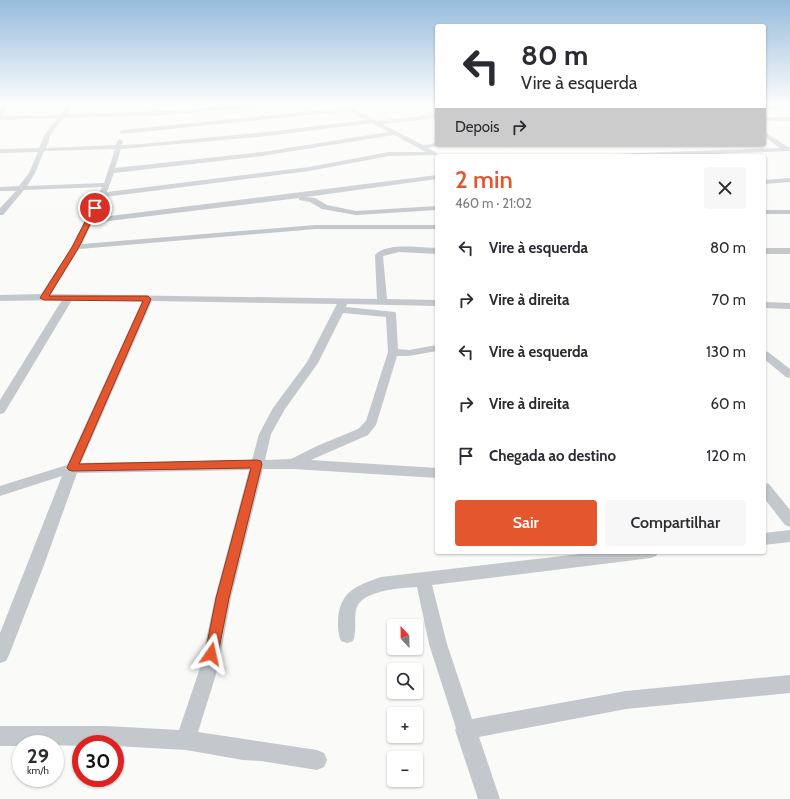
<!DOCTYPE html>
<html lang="pt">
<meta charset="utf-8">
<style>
:root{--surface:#fff;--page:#f7f7f7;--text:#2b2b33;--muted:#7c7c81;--accent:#e4572e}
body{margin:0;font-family:Cabin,sans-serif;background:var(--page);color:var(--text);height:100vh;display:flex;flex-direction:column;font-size:15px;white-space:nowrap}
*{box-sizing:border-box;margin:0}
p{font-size:13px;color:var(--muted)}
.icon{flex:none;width:22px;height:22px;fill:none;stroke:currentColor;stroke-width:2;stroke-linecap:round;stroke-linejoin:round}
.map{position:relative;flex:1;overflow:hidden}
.panel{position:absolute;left:435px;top:154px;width:331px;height:400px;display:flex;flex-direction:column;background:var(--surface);border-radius:4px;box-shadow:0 1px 3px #0004}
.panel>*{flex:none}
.top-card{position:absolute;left:435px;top:24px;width:331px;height:122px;border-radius:4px;box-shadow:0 1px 3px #0004;background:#fff;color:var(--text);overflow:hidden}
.needle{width:26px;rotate:338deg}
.controls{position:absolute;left:387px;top:619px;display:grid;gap:8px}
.controls a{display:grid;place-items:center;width:36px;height:36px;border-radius:4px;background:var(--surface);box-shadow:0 1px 3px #0004;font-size:20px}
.speed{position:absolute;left:12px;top:735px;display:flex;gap:8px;font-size:20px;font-weight:700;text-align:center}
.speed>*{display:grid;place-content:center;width:52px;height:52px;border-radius:50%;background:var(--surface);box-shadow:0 1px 3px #0004;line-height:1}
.speed small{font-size:10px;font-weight:400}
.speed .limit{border:6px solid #d22;background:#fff;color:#111}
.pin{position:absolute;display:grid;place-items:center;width:34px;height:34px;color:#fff;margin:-17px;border:2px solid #fff;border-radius:50%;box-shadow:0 1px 4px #0007}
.me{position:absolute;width:44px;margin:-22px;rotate:11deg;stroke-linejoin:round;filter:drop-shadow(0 0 3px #0008)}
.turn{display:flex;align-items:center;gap:14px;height:84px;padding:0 20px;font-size:18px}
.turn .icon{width:52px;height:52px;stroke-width:2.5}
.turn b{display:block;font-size:28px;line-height:34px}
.then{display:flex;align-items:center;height:38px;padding:0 20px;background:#0003;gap:8px;font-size:15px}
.round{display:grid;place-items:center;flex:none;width:42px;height:42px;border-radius:4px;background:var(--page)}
.headline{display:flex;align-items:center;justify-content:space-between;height:68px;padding:0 20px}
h1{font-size:24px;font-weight:600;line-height:30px;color:var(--accent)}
.button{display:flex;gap:8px;margin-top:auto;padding:8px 20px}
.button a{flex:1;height:46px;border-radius:4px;background:var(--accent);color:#fff;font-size:16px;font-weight:600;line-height:46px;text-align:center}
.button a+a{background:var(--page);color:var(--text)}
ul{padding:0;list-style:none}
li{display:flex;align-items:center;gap:12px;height:52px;padding:0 20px}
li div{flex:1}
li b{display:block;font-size:15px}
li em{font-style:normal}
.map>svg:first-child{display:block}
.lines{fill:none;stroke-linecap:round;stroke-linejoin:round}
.street{fill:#c3c8cc;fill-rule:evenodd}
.route{fill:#e4572e;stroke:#94391e}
</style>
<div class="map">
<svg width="790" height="799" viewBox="0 0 790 799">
<rect width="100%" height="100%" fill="#fafaf8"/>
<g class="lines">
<path class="street" d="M 3,105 L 8,105 L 1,116 L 61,115 L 68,105 L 73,105 L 66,114 L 168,111 L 244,105 L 273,105 L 168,115 L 64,118 L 51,134 L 46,148 L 116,145 L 118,140 L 120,139 L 123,141 L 122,145 L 142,144 L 267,132 L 366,120 L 348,111 L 122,134 L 119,132 L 122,130 L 343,108 L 340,105 L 347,105 L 377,121 L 437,114 L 437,118 L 382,124 L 423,145 L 437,143 L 445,144 L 428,148 L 437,153 L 437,155 L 389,156 L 309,171 L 105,197 L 94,218 L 437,175 L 437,179 L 306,197 L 315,198 L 327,205 L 356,211 L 437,206 L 437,210 L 356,215 L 322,209 L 310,202 L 299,200 L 299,198 L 92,223 L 82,244 L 316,225 L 437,225 L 437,229 L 316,229 L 79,249 L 51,294 L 377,299 L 375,255 C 387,242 421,248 437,248 L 437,254 L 399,252 L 383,256 L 387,299 L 437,300 L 437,306 L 347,304 L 346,307 L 395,312 L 396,314 L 398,349 L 409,350 L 437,345 L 437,351 L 409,356 L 397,356 L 376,425 L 368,435 L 311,460 L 437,468 L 437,478 L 293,469 L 263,469 L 231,598 L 218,668 L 198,732 L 317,750 L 324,753 L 327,760 L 324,767 L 317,770 L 261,761 L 243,760 L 186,750 L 115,746 L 115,744 L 81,744 L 81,746 L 21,744 L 21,746 L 0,746 L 0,726 L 106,726 L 179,730 L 200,668 L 215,598 L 249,470 L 77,473 L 44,565 L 9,655 L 6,661 L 0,663 L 0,633 L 62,476 L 0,496 L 0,486 L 67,465 L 142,301 L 72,300 L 6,410 L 4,413 L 0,414 L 0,400 L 62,300 L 0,301 L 0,295 L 41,294 L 72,247 L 102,187 L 24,190 L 3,215 L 0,215 L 0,208 L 16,191 L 0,191 L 0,187 L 19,186 L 29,173 L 38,152 L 0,153 L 0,149 L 39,148 L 45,134 L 58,118 L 0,120 L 0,110 ZM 372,123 L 389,132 L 262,152 L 115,168 L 121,149 L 267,136 ZM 394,135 L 426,152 L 389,152 L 309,167 L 107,192 L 114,173 L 262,156 ZM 115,149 L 104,183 L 27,186 L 35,173 L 44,151 ZM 152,301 L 337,304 L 307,362 L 273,408 L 259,434 L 252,460 L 81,463 ZM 343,313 L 386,317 L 388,352 L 366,421 L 358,429 L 317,446 L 291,459 L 265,460 L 271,434 L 285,409 L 318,363 Z
M 764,105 L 787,105 L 788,106 L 785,108 L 764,109 Z
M 764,117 L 790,117 L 790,121 L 764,121 Z
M 764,131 L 788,147 L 790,147 L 790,151 L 661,156 L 609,156 L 612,154 L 780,148 L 764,136 Z
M 790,178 L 790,182 L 764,184 L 764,180 Z
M 764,210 L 790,210 L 790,214 L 764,214 Z
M 764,248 L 790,248 L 790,254 L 764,254 Z
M 764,302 L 790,303 L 790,309 L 764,308 Z
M 764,351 L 768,352 L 790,369 L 790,378 L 786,377 L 764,359 Z
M 764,483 L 769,484 L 790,510 L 790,527 L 785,525 L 764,498 Z
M 790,530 L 790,542 L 764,545 L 764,533 Z
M 597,552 L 659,552 L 656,556 L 651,558 L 432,585 L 447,644 L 472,719 L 626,691 L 790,675 L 790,693 L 626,709 L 479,737 L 500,799 L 478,799 L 455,730 L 456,728 L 429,644 L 417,587 C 401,588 360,590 356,610 C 354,620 357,631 353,641 L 347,643 L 341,641 C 338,634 338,627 338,619 C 340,591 358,585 381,577 Z"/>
</g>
<linearGradient id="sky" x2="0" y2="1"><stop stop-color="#96bcdc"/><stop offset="0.48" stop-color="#fdfdfc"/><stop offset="1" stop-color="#fdfdfc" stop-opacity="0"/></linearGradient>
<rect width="790" height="217" fill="url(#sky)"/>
<path class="route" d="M 95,206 L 98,208 L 79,247 L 49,296 L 148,296 L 151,299 L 79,464 L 257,460 L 261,461 L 262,464 L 229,598 L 218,654 L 216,658 L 211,660 L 207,658 L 205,654 L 216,598 L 251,468 L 72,471 L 69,470 L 67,468 L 143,301 L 44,300 L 40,298 L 72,247 L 92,208 Z"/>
</svg>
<div class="controls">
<a><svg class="needle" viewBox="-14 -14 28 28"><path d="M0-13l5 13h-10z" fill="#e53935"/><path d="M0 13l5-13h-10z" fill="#7c7c81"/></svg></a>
<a><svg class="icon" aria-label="search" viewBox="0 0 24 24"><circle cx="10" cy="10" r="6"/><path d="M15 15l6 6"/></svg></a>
<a>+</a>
<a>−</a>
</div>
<div class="speed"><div>29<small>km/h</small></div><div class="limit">30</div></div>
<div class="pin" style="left:95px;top:208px;background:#d93025"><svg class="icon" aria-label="arrive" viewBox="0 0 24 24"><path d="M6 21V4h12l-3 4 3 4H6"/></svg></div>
<svg class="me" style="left:211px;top:654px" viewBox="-20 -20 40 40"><path d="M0-17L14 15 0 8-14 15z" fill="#e4572e" stroke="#fff" stroke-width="4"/></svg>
<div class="top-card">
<div class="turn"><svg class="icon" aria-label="left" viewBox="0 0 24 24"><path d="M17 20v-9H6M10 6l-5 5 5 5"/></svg><div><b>80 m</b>Vire à esquerda</div></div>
<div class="then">Depois<svg class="icon" aria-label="right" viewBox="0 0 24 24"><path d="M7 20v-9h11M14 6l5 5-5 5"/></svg></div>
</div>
<section class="panel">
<div class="headline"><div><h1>2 min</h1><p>460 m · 21:02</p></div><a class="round"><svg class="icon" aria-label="close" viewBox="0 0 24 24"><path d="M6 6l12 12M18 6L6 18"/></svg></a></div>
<ul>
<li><svg class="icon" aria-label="left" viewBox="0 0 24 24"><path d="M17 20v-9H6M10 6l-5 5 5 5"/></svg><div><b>Vire à esquerda</b></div><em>80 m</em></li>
<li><svg class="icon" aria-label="right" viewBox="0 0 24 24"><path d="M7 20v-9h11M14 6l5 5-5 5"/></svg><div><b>Vire à direita</b></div><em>70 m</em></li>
<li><svg class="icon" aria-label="left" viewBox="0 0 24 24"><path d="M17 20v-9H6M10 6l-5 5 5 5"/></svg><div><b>Vire à esquerda</b></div><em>130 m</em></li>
<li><svg class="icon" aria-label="right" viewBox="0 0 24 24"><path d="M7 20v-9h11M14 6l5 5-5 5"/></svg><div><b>Vire à direita</b></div><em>60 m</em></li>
<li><svg class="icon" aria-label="arrive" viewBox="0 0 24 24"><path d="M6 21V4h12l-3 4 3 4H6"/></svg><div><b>Chegada ao destino</b></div><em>120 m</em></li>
</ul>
<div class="button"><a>Sair</a><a>Compartilhar</a></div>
</section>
</div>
